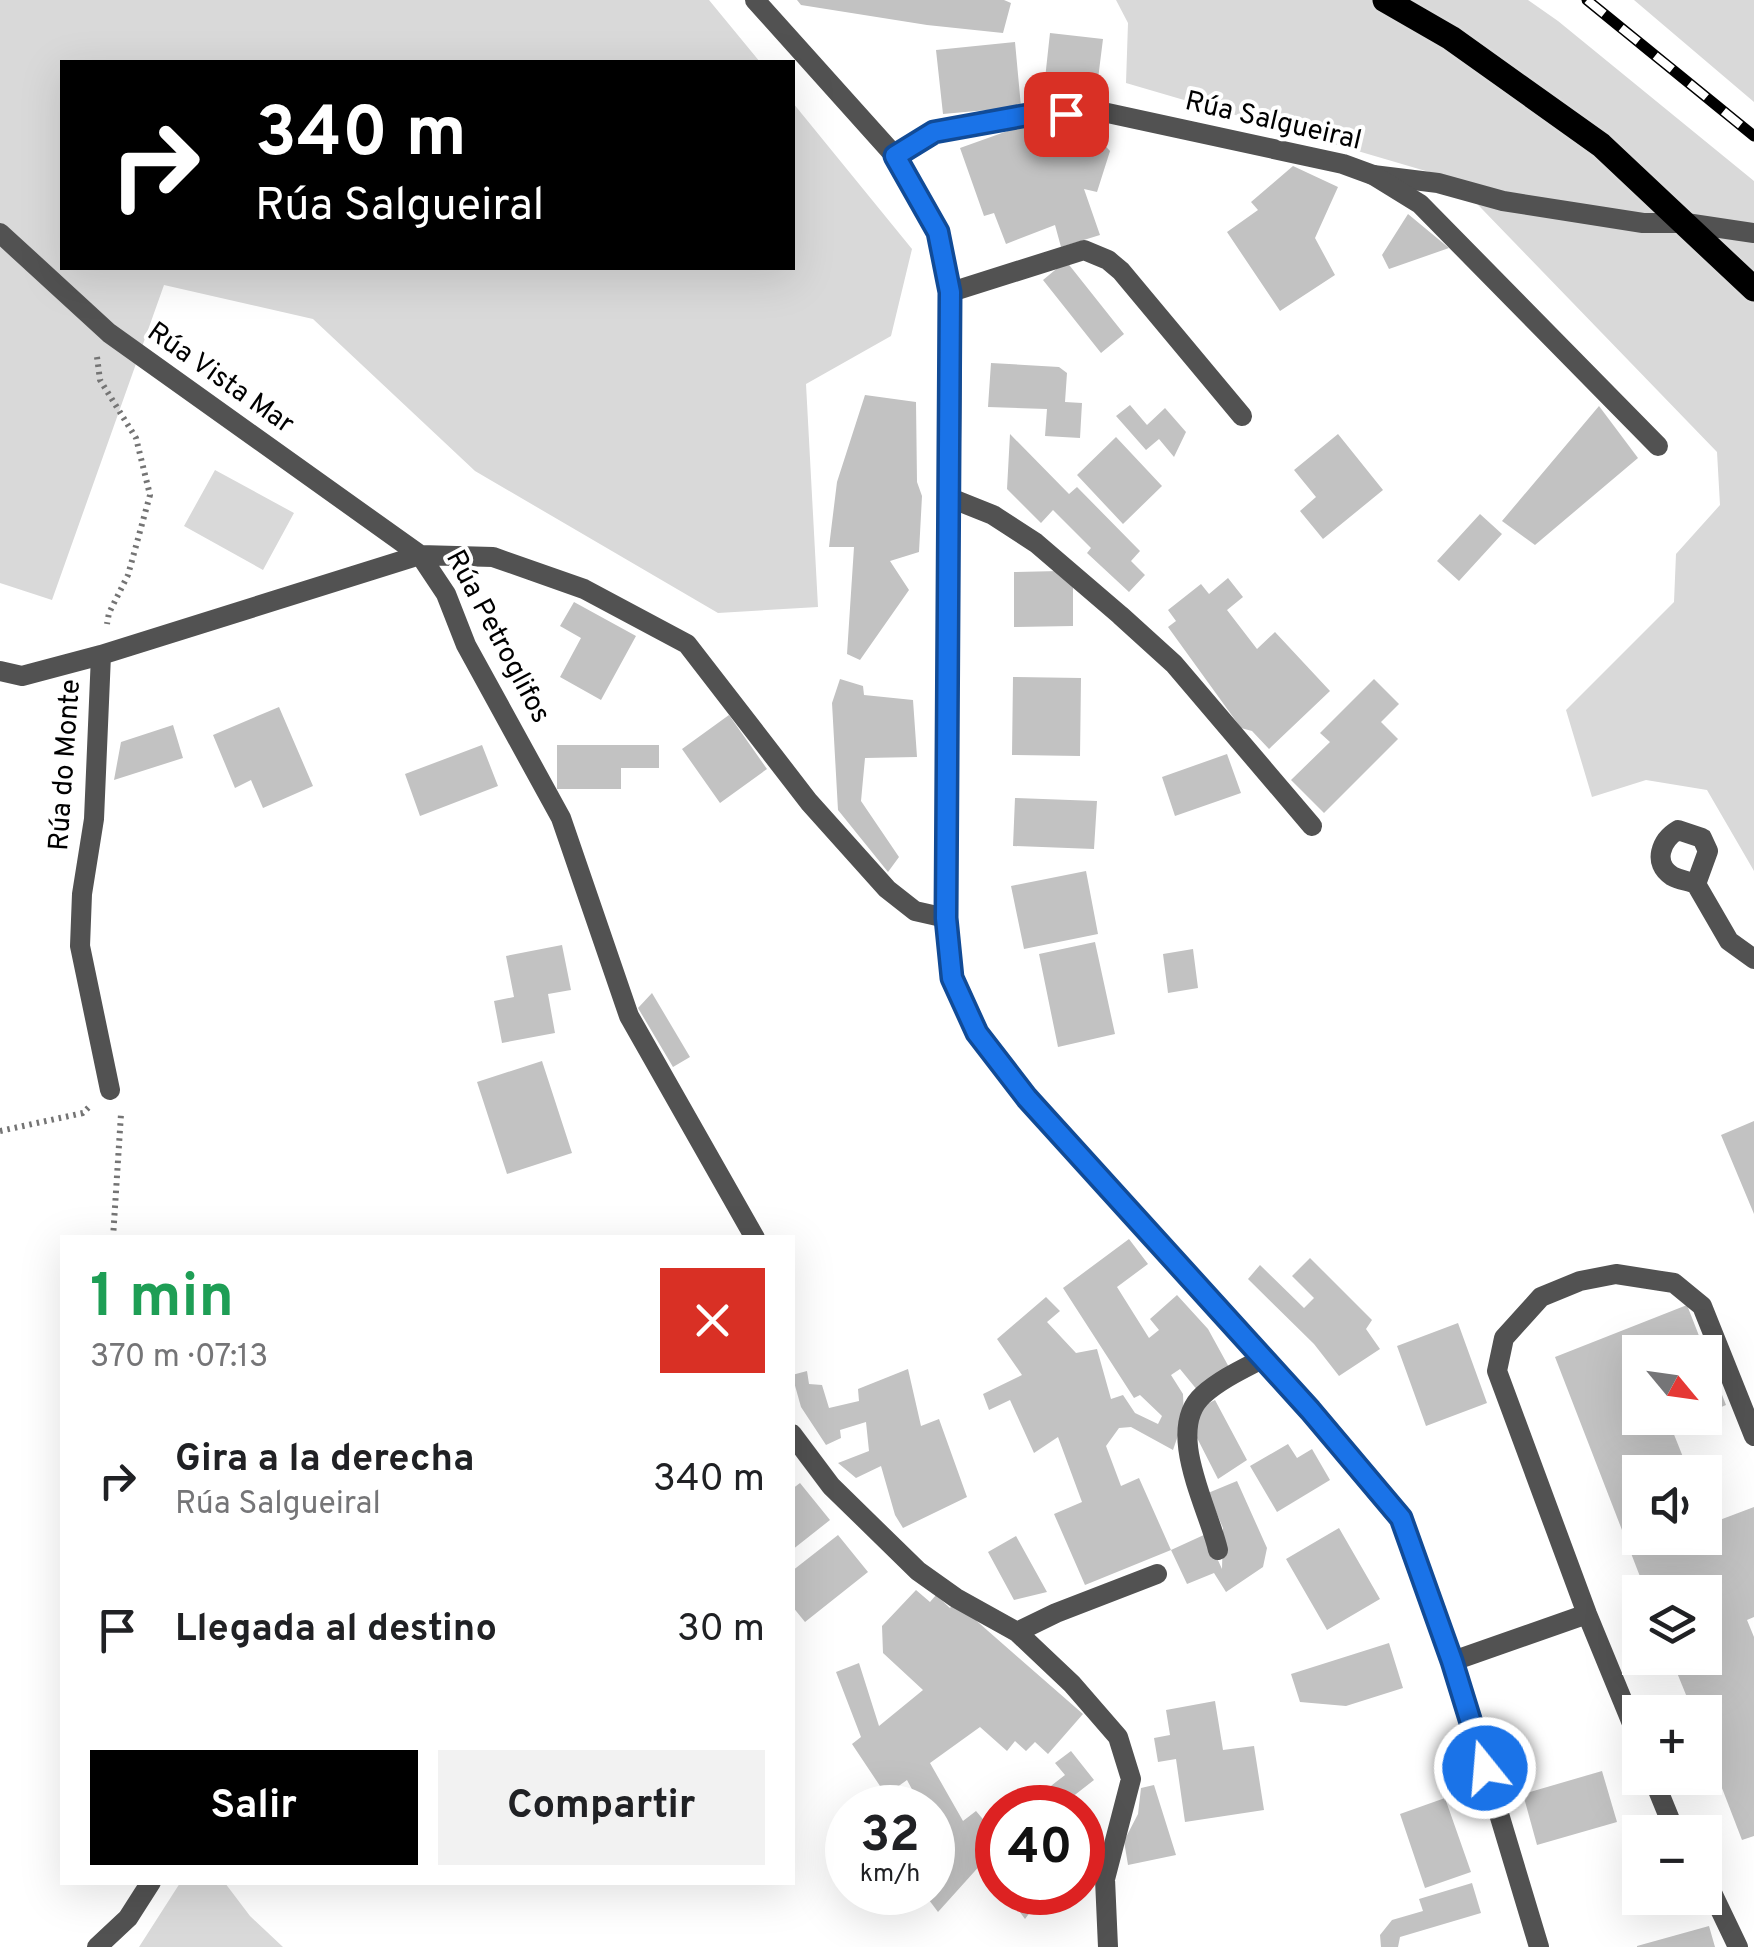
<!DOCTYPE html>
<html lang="es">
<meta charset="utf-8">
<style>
:root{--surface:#fff;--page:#f2f2f2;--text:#202124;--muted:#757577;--accent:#000}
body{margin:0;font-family:Overpass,sans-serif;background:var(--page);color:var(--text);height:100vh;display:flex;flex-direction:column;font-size:38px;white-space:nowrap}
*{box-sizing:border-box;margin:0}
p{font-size:32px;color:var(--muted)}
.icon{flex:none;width:55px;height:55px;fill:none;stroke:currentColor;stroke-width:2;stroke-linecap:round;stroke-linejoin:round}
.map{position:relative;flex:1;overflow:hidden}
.drawer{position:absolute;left:60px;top:1235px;width:735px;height:650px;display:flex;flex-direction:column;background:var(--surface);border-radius:0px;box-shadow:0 10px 40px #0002}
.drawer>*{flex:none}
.top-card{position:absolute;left:60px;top:60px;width:735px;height:210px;border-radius:0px;box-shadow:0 10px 40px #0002;background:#000;color:#fff;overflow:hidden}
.needle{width:65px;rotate:119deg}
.fabs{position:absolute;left:1622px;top:1335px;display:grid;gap:20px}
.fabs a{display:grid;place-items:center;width:100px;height:100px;border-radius:0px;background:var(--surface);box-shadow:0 10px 40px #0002;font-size:50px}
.speed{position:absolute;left:825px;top:1785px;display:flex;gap:20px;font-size:50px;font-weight:700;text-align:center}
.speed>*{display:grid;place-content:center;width:130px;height:130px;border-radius:50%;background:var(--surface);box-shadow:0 10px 40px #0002;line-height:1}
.speed small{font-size:25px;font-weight:400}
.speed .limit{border:15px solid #d22;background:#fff;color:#111}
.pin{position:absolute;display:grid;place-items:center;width:85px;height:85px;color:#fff;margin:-42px;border-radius:20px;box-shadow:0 5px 15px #0006}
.me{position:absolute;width:110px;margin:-55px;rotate:343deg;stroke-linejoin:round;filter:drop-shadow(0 0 8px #0008)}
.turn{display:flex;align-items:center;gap:35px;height:210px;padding:0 30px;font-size:45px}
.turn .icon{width:130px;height:130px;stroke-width:2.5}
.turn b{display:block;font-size:70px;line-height:85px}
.round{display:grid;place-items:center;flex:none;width:105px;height:105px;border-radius:0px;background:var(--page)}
.summary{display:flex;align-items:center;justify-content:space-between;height:170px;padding:0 30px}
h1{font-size:60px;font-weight:700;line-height:75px;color:#1e9e55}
.button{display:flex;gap:20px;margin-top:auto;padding:20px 30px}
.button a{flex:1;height:115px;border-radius:0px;background:var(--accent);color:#fff;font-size:40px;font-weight:700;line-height:115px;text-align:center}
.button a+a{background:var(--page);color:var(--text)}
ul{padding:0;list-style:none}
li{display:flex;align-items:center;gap:30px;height:150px;padding:0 30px}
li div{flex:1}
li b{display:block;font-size:38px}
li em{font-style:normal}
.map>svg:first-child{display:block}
.green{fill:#d9d9d9}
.building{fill:#c2c2c2}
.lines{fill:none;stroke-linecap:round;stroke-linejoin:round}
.primary-casing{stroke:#dbdbdb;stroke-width:30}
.path{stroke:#747474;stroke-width:6;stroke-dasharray:2.5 5;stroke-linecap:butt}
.service{stroke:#525252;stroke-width:20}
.minor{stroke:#525252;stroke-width:20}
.tertiary{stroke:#525252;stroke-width:20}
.primary{stroke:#000;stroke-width:25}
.rail-casing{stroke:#000;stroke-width:11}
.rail{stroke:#fff;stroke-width:8;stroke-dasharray:22;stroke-linecap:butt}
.route-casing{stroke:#114b97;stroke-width:25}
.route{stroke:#1a73e8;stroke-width:18}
.labels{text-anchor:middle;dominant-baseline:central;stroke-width:8;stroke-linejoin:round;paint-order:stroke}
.street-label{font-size:28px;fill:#000;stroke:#fff}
</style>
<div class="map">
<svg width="1754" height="1947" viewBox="0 0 1754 1947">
<rect width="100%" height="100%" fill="#fff"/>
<path class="green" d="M 0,0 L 709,0 L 760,62 L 62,62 L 62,268 L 792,268 L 793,103 L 912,249 L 891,336 L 806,384 L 818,607 L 718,613 L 475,471 L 313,319 L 164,285 L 52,600 L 0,583 Z
M 1116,0 L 1528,0 L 1558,21 L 1754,181 L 1754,871 L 1707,790 L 1646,780 L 1592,797 L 1566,710 L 1674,602 L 1676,554 L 1720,505 L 1717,452 L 1453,179 L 1126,83 L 1128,23 Z
M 1634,0 L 1754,0 L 1754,102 Z
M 215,470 L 294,513 L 263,570 L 184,526 Z
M 180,1883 L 225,1883 L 250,1916 L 283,1947 L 139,1947 Z"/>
<path class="building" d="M 797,0 L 1004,0 L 1011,3 L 1003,33 L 927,25 L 801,5 Z
M 1050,33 L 1103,39 L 1095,103 L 1043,97 Z
M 1015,42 L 1021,107 L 943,114 L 936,50 Z
M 1083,122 L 1110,151 L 1097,192 L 1084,189 L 1100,235 L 1061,247 L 1055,225 L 1006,244 L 994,213 L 984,216 L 960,148 L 1019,127 Z
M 1293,166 L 1338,187 L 1315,238 L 1335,275 L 1280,311 L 1227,232 L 1258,210 L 1251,202 Z
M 1408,214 L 1449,248 L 1389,269 L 1382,255 Z
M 1066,261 L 1124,334 L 1101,353 L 1043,280 Z
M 991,363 L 1059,367 L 1067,373 L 1065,402 L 1082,403 L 1080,438 L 1045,436 L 1047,409 L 988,407 Z
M 865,395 L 916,402 L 917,482 L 922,496 L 919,552 L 890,561 L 909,590 L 860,660 L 847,654 L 854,547 L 829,547 L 837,482 Z
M 1130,405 L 1147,425 L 1165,408 L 1186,432 L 1174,457 L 1159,439 L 1146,450 L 1116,416 Z
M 1599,406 L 1638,458 L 1535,545 L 1502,521 Z
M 1010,434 L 1069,494 L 1077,487 L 1140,551 L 1131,561 L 1145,575 L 1129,592 L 1087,553 L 1091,548 L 1053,510 L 1041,523 L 1007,489 Z
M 1338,434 L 1383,490 L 1323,539 L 1300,511 L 1316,497 L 1294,470 Z
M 1116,437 L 1162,486 L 1123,524 L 1077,475 Z
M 1480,514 L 1502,534 L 1459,581 L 1437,561 Z
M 1059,571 L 1073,584 L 1073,626 L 1014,627 L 1014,572 Z
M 1228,578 L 1243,597 L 1227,610 L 1257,649 L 1275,632 L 1330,691 L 1269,749 L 1252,731 L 1241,728 L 1168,627 L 1176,621 L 1168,610 L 1201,584 L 1209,594 Z
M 574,602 L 636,636 L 601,700 L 560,677 L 581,638 L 560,626 Z
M 1013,677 L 1081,678 L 1080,756 L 1012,755 Z
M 840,679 L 863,686 L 864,695 L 913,700 L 917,757 L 865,758 L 861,801 L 899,857 L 888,872 L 838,810 L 832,703 Z
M 1374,679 L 1399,704 L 1381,722 L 1398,739 L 1324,813 L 1291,780 L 1330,742 L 1320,733 Z
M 279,707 L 313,786 L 263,808 L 251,780 L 235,788 L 213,735 Z
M 729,715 L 767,769 L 720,803 L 682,749 Z
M 173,725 L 183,758 L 114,780 L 121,742 Z
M 482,745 L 498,786 L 420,816 L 405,774 Z
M 557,745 L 659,745 L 659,768 L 621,768 L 621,789 L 557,789 Z
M 1227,754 L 1241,793 L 1175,816 L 1162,777 Z
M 1015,798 L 1097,801 L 1094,849 L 1013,846 Z
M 1086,871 L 1098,934 L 1024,949 L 1011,886 Z
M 1095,942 L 1115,1034 L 1058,1047 L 1039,954 Z
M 562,945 L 571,990 L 548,994 L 555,1033 L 502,1043 L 494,1001 L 514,997 L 506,956 Z
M 1193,949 L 1198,988 L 1168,993 L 1163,954 Z
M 652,993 L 690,1057 L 673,1067 L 638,1008 Z
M 542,1061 L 572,1153 L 507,1174 L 477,1082 Z
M 1754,1121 L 1754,1214 L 1721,1135 Z
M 1129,1239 L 1148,1264 L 1117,1287 L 1149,1338 L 1159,1330 L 1150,1319 L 1177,1295 L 1208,1329 L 1230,1369 L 1198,1391 L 1180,1369 L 1171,1375 L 1183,1394 L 1184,1418 L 1173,1450 L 1131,1427 L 1119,1428 L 1106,1446 L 1121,1486 L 1139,1478 L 1171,1550 L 1085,1585 L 1054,1514 L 1082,1502 L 1058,1437 L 1034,1453 L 1010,1400 L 989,1410 L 983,1394 L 1022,1375 L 997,1339 L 1046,1297 L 1060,1311 L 1047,1322 L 1076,1353 L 1097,1349 L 1111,1399 L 1123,1395 L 1135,1413 L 1158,1424 L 1162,1416 L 1140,1395 L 1134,1398 L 1063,1288 Z
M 1310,1258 L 1372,1320 L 1366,1329 L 1380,1349 L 1339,1376 L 1314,1344 L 1248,1279 L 1260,1265 L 1304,1308 L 1314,1298 L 1292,1276 Z
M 1687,1305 L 1726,1405 L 1705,1414 L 1705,1352 L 1640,1352 L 1640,1418 L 1695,1418 L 1671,1427 L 1689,1472 L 1640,1472 L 1640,1538 L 1705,1538 L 1705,1515 L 1709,1524 L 1754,1507 L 1754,1617 L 1747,1620 L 1754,1637 L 1754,1836 L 1742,1840 L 1705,1744 L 1705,1712 L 1693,1712 L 1671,1658 L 1705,1658 L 1705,1592 L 1646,1592 L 1555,1357 Z
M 1458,1323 L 1487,1403 L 1426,1426 L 1397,1346 Z
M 908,1369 L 921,1426 L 939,1419 L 967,1497 L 903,1528 L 895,1515 L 881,1466 L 856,1478 L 838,1463 L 869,1451 L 866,1422 L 840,1430 L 841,1438 L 826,1445 L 801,1407 L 792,1375 L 807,1371 L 809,1384 L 822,1385 L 829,1408 L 859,1401 L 858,1389 Z
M 1215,1400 L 1247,1460 L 1218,1479 L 1194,1432 L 1203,1406 Z
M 1288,1444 L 1297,1458 L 1312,1449 L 1330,1480 L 1277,1512 L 1250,1466 Z
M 1237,1481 L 1267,1548 L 1263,1567 L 1226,1592 L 1214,1573 L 1187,1584 L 1171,1550 L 1206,1534 L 1222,1569 L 1223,1528 L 1208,1493 Z
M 800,1483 L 830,1520 L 792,1550 L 792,1489 Z
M 1339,1528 L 1380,1599 L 1327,1630 L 1286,1559 Z
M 838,1535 L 868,1572 L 805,1622 L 792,1606 L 792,1571 Z
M 1016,1536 L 1047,1592 L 1014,1600 L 988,1552 Z
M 916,1590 L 930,1602 L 936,1595 L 950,1608 L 955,1602 L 1083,1714 L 1048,1754 L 1035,1742 L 1026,1751 L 1015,1741 L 1007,1751 L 980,1727 L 930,1763 L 963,1821 L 976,1811 L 998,1837 L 998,1882 L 983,1862 L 938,1912 L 923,1892 L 932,1892 L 932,1860 L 943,1847 L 932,1828 L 932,1808 L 922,1808 L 907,1780 L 886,1795 L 852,1744 L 861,1737 L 836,1672 L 859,1663 L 879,1726 L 923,1690 L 883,1653 L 882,1626 Z
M 1389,1643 L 1403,1688 L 1346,1706 L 1300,1702 L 1291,1674 Z
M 1215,1701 L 1223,1750 L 1254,1746 L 1264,1810 L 1185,1822 L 1176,1759 L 1158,1762 L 1154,1738 L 1170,1735 L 1166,1710 Z
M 1071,1751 L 1094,1780 L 1058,1808 L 1047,1808 L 1038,1796 L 1065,1775 L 1055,1763 Z
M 1602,1771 L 1617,1822 L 1537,1845 L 1523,1794 Z
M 1154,1785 L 1176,1855 L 1128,1865 L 1124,1841 L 1138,1814 L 1141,1788 Z
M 1445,1798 L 1471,1872 L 1425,1888 L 1400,1814 Z
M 1472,1883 L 1481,1913 L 1400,1937 L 1398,1947 L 1381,1947 L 1380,1935 L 1392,1920 L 1423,1911 L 1419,1899 Z
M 1005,1892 L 1045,1892 L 1025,1919 Z
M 1709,1926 L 1715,1947 L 1637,1947 L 1637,1946 Z"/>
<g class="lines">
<defs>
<path id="primary" d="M 1385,0 L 1451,38 L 1601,145 L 1754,289"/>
</defs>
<use href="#primary" class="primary-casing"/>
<path class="path" d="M 97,357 L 100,380 L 136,438 L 150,495 L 128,575 L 109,613 L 107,624
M 0,1131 L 83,1113 L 91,1105
M 113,1238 L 121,1114"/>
<path class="service" d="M 1373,175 L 1438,183 L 1503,201 L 1643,223 L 1686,223 L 1754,233
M 1696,884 L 1708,851 L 1702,838 L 1678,830 C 1661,840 1652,863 1672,876 C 1679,880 1689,881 1696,884 L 1729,941 L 1754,959
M 1453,1661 L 1587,1614
M 1640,1743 L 1587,1614 L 1497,1371 L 1504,1338 L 1541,1297 L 1580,1281 L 1616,1274 L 1674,1283 L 1702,1306 L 1754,1436
M 1653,1778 L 1675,1832
M 1705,1878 L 1738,1947"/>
<path class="minor" d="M 895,156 L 935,131 L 1029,115 L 1103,112 L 1343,164 L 1373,175 L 1420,204 L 1658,446
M 0,233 L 109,333 L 420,555 L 446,594 L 466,645 L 561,818 L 629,1016 L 755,1238
M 951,292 L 1084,250 L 1108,260 L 1121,271 L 1242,416
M 948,497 L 993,515 L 1036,543 L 1120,615 L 1174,664 L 1312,826
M 101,655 L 94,819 L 82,894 L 80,946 L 110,1090
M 0,671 L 22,676 L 101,655 L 420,555 L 493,557 L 584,589 L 687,644 L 809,802 L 887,889 L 915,911 L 946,918
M 792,1434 L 831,1486 L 918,1571 L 956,1598 L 1017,1632 L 1072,1684 L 1118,1737 L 1131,1779 L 1105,1879 L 1108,1947
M 1218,1550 C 1209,1509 1164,1430 1203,1395 C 1221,1379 1243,1369 1264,1358
M 1017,1632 L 1056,1613 L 1157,1574
M 97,1947 L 128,1918 L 151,1882"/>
<path class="tertiary" d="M 755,0 L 895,156 L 939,232 L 951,292 L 952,348 L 946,918 L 952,978 L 977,1033 L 1027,1097 L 1311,1410 L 1401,1518 L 1453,1661 L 1539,1947"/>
<use href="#primary" class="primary"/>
<defs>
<path id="rail" d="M 1587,0 L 1754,136"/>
</defs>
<use href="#rail" class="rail-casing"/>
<use href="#rail" class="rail"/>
</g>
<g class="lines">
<defs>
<path id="route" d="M 1066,114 L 1028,115 L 934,132 L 895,156 L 938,232 L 950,292 L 946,918 L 952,978 L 977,1033 L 1027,1098 L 1310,1410 L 1401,1518 L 1452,1661 L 1485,1768"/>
</defs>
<use href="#route" class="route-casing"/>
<use href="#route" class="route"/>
</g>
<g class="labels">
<g class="street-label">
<text transform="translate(1273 122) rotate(13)">Rúa Salgueiral</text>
<text transform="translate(220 379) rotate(35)">Rúa Vista Mar</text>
<text transform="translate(497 637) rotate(62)">Rúa Petroglifos</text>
<text transform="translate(66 765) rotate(-86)">Rúa do Monte</text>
</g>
</g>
</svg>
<div class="fabs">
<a><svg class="needle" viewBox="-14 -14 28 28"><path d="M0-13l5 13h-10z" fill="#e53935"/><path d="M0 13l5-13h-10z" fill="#757577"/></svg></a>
<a><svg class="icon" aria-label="sound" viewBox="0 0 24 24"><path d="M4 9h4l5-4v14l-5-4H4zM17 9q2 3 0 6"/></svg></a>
<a><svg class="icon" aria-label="layers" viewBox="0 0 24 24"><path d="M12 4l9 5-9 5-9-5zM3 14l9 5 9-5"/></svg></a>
<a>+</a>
<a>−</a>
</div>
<div class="speed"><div>32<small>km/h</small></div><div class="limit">40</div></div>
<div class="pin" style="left:1066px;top:114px;background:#d93025"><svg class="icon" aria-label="arrive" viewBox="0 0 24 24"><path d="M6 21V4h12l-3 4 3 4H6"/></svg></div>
<svg class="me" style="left:1485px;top:1768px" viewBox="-20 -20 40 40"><circle r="17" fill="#1a73e8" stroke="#fff" stroke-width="3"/><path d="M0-11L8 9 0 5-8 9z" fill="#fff"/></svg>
<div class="top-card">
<div class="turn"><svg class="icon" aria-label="right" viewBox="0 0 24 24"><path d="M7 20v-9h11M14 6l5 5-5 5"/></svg><div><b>340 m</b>Rúa Salgueiral</div></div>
</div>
<section class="drawer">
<div class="summary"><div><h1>1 min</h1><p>370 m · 07:13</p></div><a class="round" style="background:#d93025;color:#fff"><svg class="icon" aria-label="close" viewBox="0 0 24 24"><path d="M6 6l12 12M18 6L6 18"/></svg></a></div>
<ul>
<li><svg class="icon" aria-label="right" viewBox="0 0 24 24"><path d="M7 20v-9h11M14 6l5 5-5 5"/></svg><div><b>Gira a la derecha</b><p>Rúa Salgueiral</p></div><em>340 m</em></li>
<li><svg class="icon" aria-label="arrive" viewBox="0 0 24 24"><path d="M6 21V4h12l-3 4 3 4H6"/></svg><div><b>Llegada al destino</b></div><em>30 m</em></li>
</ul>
<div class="button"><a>Salir</a><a>Compartir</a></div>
</section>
</div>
